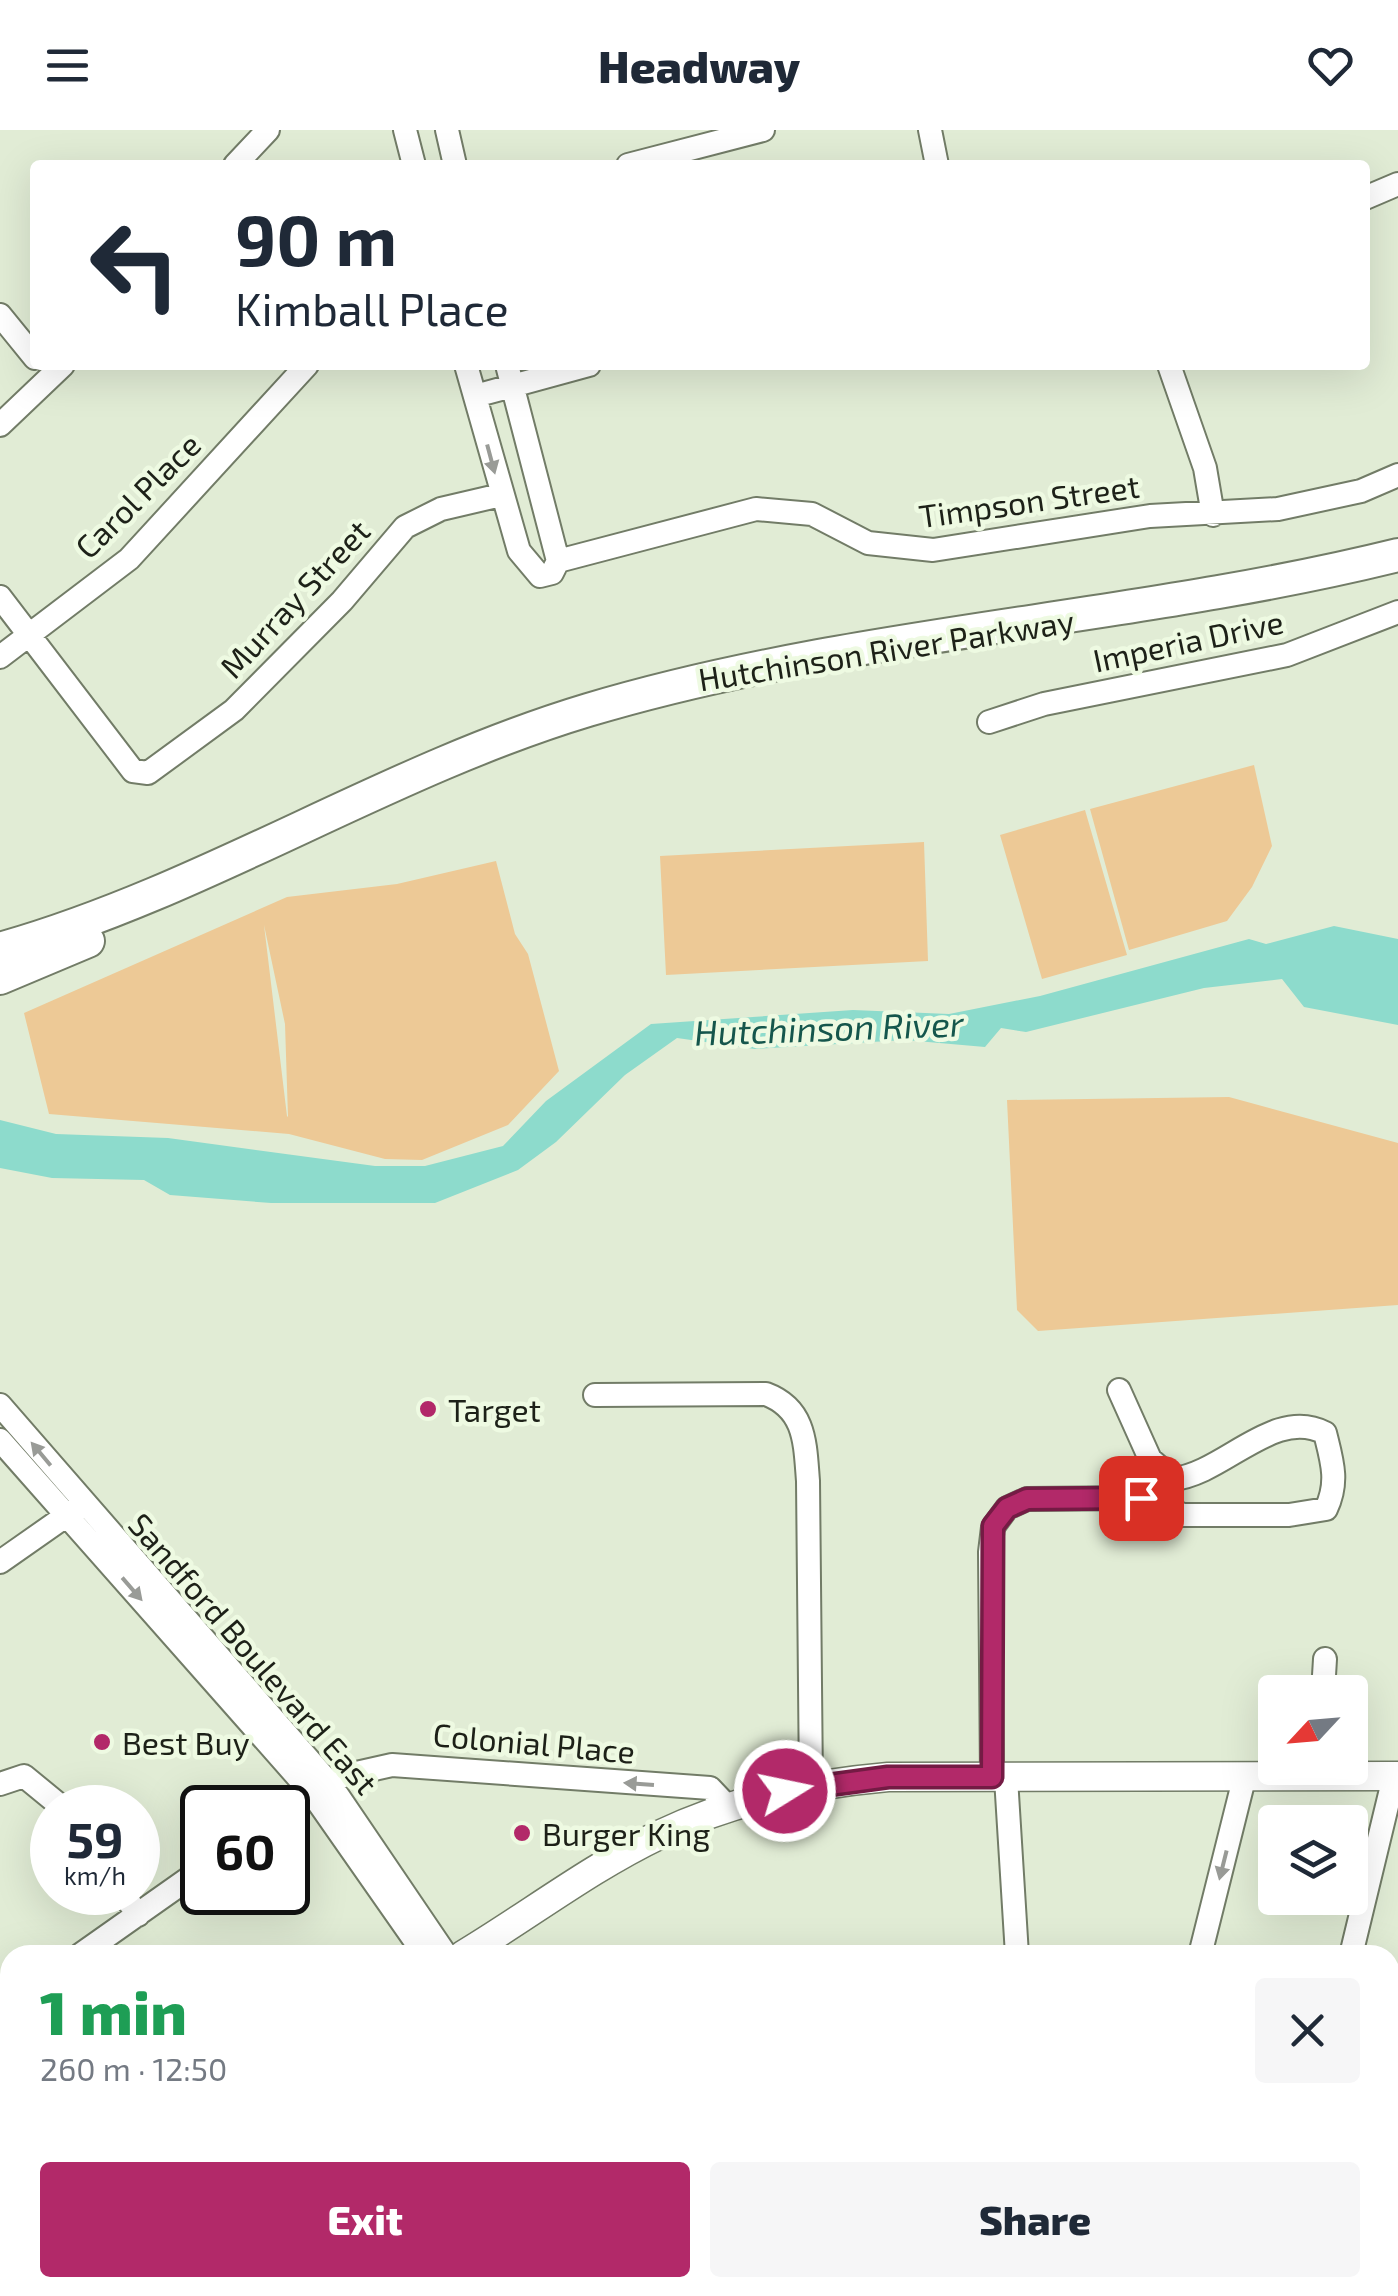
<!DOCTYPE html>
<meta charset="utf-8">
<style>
:root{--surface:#fff;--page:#f6f6f7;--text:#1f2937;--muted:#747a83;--accent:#b22969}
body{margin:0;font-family:"Exo 2",sans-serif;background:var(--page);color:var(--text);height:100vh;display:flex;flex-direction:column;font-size:38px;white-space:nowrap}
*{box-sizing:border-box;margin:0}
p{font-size:32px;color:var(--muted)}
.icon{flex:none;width:55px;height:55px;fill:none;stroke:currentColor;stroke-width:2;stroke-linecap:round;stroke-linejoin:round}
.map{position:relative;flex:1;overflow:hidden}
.drawer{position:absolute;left:0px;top:1815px;width:1400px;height:352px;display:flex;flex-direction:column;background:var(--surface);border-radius:30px 30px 0 0;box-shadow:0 10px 40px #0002}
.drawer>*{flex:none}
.banner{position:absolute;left:30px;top:30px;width:1340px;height:210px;border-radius:10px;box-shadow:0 10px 40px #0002;background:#fff;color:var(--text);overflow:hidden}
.needle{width:65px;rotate:244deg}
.controls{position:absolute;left:1258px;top:1545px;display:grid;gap:20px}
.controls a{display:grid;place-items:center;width:110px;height:110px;border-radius:10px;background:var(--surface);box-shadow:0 10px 40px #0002;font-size:50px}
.speed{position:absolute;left:30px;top:1655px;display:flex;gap:20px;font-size:50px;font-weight:700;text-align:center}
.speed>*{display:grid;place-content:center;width:130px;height:130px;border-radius:50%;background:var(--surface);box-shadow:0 10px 40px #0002;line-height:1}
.speed small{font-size:25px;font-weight:400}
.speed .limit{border:5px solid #111;border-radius:15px;background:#fff;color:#111}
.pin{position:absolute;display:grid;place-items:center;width:85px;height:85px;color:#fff;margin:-42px;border-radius:20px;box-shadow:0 5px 15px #0006}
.me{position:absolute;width:110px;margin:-55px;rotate:80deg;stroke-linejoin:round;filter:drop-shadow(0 0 8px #0008)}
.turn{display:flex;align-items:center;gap:35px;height:210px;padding:0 40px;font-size:45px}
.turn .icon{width:130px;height:130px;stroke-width:2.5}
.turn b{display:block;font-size:70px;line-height:85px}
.round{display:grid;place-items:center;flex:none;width:105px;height:105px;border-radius:10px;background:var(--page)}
.summary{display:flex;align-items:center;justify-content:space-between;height:170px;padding:0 40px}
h1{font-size:60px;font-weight:800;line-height:75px;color:#1e9e55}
.primary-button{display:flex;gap:20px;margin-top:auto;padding:20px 40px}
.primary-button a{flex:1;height:115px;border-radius:10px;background:var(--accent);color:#fff;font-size:40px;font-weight:800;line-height:115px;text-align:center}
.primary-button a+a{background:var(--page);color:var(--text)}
header{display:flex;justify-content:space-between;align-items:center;height:130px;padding:0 40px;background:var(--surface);font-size:45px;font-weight:800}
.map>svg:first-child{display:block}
.green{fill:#edc996;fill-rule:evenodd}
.water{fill:#8ddbcc}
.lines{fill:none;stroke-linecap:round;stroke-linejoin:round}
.minor-casing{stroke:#727c67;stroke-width:26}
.major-casing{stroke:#727c67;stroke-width:31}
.highway-casing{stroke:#727c67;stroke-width:36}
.minor{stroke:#fff;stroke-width:22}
.major{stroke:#fff;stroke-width:28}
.highway{stroke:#fff;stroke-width:32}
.oneway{fill:#999b97}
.route-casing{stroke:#741b44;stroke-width:25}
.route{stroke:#b22969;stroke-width:18}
.poi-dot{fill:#b22969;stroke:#eefae2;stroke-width:4}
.labels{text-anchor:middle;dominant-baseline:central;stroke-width:9;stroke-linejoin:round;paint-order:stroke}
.street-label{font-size:32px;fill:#1d2118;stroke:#eefae2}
.poi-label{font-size:32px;fill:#1d2118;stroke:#eefae2;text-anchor:start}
.water-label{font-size:35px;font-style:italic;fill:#15564c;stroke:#eefae2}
</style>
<header><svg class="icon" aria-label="menu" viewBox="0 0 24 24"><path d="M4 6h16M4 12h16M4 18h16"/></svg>Headway<svg class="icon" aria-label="heart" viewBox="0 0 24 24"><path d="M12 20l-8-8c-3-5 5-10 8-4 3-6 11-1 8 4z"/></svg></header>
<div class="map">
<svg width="1398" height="2166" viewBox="0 0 1398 2166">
<rect width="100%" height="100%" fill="#e1ecd5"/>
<path class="green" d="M 1254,635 L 1272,716 L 1252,757 L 1227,791 L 1129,820 L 1090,679 Z
M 1085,680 L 1127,825 L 1042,849 L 1000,705 Z
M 924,712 L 928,831 L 666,845 L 660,726 Z
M 496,731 L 515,804 L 528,824 L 559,941 L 508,995 L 422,1030 L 385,1029 L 289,1004 L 49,984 L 24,883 L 287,767 L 397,754 ZM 264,795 L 285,894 L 288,987 L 287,986 Z
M 1229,967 L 1398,1013 L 1398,1175 L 1038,1201 L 1017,1180 L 1007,970 Z"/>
<path class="water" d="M 1334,796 L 1398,809 L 1398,895 L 1304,877 L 1282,849 L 1204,858 L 1026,902 L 1001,898 L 985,917 L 905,910 L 755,919 L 677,908 L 625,945 L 556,1012 L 518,1040 L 435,1073 L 271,1073 L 170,1065 L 144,1050 L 52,1048 L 0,1038 L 0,990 L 56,1004 L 168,1008 L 375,1036 L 425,1036 L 503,1016 L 546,971 L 651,894 L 853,880 L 949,884 L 1040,866 L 1249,809 L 1266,814 Z"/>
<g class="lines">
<defs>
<path id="minor" d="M 405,0 L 414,35
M 447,0 L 455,35
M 930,0 L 937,35
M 235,35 L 268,0
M 628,35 L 763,0
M 1365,68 L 1398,54
M 0,185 L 35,228
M 466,235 L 519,421 L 540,446 L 552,443 L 558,431 L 507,235
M 1169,235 L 1205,338 L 1213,385
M 475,266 L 589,235
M 0,295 L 63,235
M 558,431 L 756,379 L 812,384 L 868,413 L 933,420 L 1150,386 L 1278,379 L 1361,361 L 1398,345
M 0,467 L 133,641 L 148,643 L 234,580 L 342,471 L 405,397 L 441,379 L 501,365
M 0,527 L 129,429 L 307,235
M 989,592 L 1044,574 L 1287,525 L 1398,482
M 595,1265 L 766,1264 C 806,1279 805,1314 808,1351 L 811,1656
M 0,1275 L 330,1654 L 446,1825
M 0,1310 L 311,1662 L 425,1825
M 0,1432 L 80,1376
M 1323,1562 L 1325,1529
M 992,1647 L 990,1422 L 993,1397 L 1007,1378 L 1027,1369 L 1141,1368 L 1183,1385 L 1289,1385 L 1326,1379 C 1339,1352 1332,1331 1325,1303 C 1274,1276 1224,1344 1173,1349 L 1150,1329 L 1119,1260
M 1006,1648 L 1017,1825
M 0,1654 L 24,1646 L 63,1678
M 288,1679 L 343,1646 L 392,1635 L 710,1658 L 728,1677
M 122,1762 L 138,1785
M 80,1825 L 202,1739
M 1200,1825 L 1245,1645
M 1351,1825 L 1394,1647
M 0,1880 L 10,1873
M 655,2158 L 661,2166
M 1293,2158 L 1307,2166
M 265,2166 L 278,2158
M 533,2166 L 547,2158"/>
<path id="major" d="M 463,1825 C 528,1786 590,1738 659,1705 C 732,1670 808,1654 888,1647 L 1398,1646
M 0,2109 L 10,2104"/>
<path id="highway" d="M 0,819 C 205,761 385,641 588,580 C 852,501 1131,491 1398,425
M 0,848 L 88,811"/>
</defs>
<use href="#minor" class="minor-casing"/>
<use href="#major" class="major-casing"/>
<use href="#highway" class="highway-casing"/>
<use href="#minor" class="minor"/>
<use href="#major" class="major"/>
<use href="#highway" class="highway"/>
</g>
<defs><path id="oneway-solid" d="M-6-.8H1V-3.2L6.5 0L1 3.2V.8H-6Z" transform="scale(2.5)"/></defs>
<g class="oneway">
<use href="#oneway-solid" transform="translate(491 329) rotate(75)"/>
<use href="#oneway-solid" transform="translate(41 1324) rotate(-130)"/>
<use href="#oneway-solid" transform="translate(132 1459) rotate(49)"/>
<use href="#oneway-solid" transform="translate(639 1654) rotate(-176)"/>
<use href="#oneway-solid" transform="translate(1223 1735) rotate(104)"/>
</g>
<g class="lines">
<defs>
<path id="route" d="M 785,1661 L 888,1647 L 992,1647 L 993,1396 L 1007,1378 L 1027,1369 L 1141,1368"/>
</defs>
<use href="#route" class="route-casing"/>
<use href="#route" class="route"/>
</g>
<g class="poi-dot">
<circle cx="428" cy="1279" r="10"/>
<circle cx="102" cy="1612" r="10"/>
<circle cx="522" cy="1703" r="10"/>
</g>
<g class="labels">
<g class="street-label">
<text transform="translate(137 365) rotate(-45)">Carol Place</text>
<text transform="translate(1029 370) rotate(-8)">Timpson Street</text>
<text transform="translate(294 468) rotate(-47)">Murray Street</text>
<text transform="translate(1188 510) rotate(-12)">Imperia Drive</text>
<text transform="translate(886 519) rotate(-9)">Hutchinson River Parkway</text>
<text transform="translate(254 1523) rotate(49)">Sandford Boulevard East</text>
<text transform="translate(534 1612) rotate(5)">Colonial Place</text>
</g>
<g class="poi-label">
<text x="448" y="1279">Target</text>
<text x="122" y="1612">Best Buy</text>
<text x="542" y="1703">Burger King</text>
</g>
<g class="water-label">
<text transform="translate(829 897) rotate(-2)">Hutchinson River</text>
</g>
</g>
</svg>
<div class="controls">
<a><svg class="needle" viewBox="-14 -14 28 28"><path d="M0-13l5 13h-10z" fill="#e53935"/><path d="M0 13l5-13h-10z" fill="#747a83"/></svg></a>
<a><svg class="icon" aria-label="layers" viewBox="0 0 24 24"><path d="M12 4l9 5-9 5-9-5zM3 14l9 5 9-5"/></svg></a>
</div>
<div class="speed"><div>59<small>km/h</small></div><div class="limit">60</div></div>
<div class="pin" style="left:1141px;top:1368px;background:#d93025"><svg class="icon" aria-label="arrive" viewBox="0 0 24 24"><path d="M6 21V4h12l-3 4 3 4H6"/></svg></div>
<svg class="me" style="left:785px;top:1661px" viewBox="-20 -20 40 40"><circle r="17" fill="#b22969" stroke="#fff" stroke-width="3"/><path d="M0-11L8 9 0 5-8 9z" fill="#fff"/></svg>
<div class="banner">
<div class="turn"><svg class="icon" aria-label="left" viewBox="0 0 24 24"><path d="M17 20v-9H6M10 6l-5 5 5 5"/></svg><div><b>90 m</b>Kimball Place</div></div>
</div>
<section class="drawer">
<div class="summary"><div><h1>1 min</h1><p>260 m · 12:50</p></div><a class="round"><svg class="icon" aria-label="close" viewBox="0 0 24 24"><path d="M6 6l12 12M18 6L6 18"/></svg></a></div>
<div class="primary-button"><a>Exit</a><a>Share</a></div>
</section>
</div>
